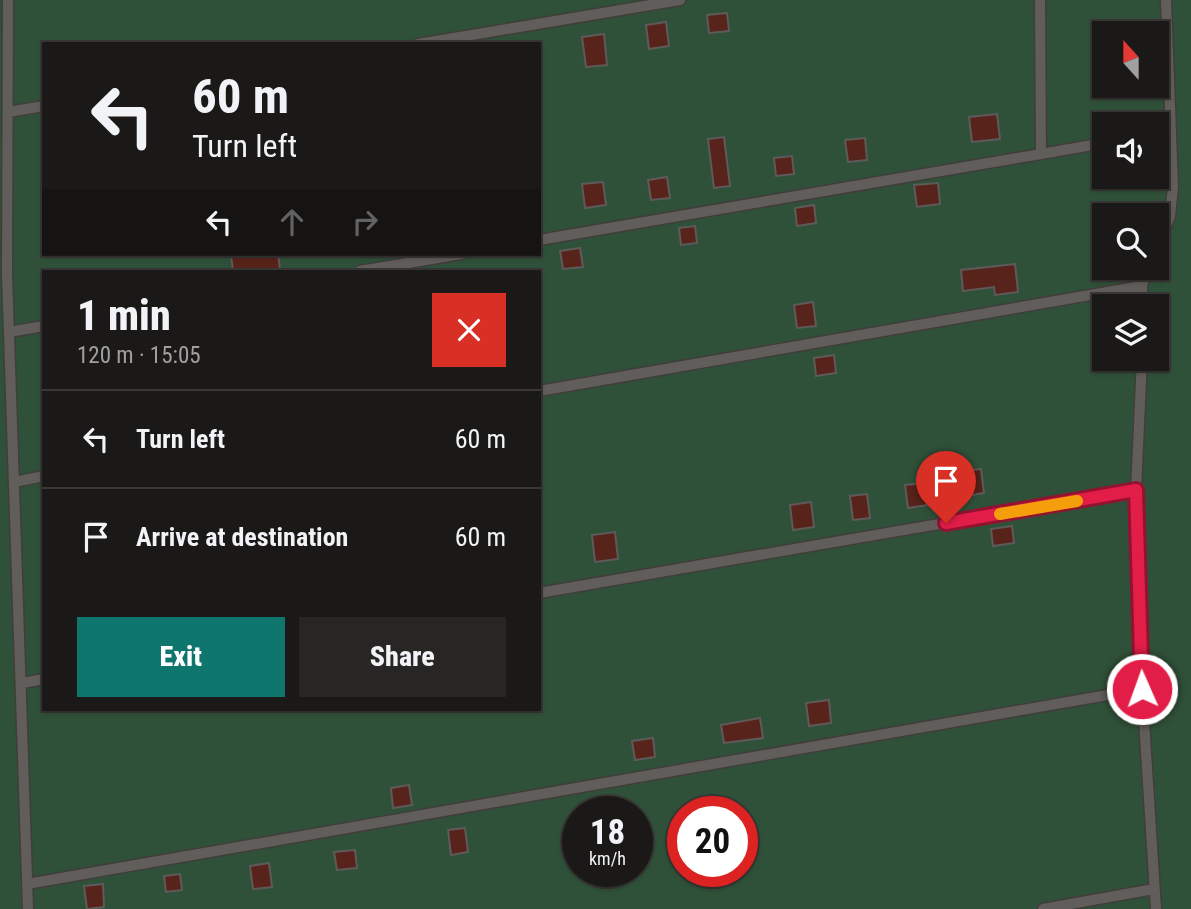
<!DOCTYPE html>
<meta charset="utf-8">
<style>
:root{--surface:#1b1917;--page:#282624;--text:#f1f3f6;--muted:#a0a0a1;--line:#393836;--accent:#0f766e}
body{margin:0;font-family:"Roboto Condensed",sans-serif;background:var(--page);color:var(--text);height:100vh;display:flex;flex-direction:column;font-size:26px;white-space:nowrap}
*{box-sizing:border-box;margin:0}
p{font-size:23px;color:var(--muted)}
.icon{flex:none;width:38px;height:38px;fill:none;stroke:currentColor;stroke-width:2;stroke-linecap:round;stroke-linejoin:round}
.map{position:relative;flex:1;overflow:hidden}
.details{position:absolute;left:42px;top:270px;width:499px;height:441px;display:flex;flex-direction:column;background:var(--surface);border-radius:0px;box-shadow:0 2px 5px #0004,0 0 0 2px var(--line)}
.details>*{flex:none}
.guide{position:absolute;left:42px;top:42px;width:499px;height:214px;border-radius:0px;box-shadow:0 2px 5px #0004,0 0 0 2px var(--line);background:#1b1917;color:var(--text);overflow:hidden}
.needle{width:46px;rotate:339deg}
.fabs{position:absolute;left:1092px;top:21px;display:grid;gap:14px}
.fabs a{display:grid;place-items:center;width:77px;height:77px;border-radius:0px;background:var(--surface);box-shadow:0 2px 5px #0004,0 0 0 2px var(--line);font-size:35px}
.speed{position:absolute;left:562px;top:796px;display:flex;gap:14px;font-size:35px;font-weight:700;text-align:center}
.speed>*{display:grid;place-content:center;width:91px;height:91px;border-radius:50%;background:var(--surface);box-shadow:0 2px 5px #0004,0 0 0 2px var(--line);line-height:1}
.speed small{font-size:18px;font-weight:400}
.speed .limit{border:10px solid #d22;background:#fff;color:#111}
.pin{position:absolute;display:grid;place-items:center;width:60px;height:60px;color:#fff;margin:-72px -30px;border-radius:50% 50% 50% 0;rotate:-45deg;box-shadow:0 0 7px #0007}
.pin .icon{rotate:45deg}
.me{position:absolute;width:77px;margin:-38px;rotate:358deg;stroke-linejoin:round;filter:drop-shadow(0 0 5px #0008)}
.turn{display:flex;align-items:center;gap:24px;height:147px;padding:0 35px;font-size:32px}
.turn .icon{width:91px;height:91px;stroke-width:2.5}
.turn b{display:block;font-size:49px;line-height:60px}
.lanes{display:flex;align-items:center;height:66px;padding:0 35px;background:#0003;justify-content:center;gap:35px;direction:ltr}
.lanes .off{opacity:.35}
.round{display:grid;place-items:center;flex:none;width:74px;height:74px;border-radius:0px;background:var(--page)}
.summary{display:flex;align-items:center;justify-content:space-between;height:119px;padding:0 35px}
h1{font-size:42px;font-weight:800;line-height:52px}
.primary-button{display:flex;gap:14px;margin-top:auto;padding:14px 35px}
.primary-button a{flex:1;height:80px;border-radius:0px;background:var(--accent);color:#fff;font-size:28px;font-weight:800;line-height:80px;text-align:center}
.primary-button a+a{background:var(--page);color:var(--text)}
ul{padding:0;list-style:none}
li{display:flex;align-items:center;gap:21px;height:98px;padding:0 35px;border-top:2px solid var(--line)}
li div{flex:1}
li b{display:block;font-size:26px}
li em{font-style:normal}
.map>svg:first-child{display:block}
.green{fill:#305139;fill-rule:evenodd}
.building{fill:#57231a;stroke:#5f5a5a;stroke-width:2}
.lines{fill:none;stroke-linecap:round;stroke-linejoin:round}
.lane-casing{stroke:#403d3b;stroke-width:13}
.lane{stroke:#605d5a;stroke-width:10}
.route-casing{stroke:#92132f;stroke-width:18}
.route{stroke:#e11d48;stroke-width:12}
.slow{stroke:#f59e0b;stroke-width:12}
</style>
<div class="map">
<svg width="1191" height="909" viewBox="0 0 1191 909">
<rect width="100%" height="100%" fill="#24211f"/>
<path class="green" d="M 0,0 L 1191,0 L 1191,909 L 0,909 ZM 1104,33 L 1157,33 L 1157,86 L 1104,86 ZM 44,44 L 539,44 L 539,254 L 44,254 ZM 1104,124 L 1157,124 L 1157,177 L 1104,177 ZM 1104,215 L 1157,215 L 1157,268 L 1104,268 ZM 44,271 L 539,271 L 539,709 L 44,709 ZM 1104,306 L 1157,306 L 1157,359 L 1104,359 ZM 578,812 L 637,812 L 637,872 L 578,872 ZM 682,812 L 742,812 L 742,872 L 682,872 Z"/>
<path class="building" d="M 727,13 L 729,31 L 709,33 L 707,15 Z
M 666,22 L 669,46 L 649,49 L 646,25 Z
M 604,34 L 607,65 L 586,67 L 582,37 Z
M 997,114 L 1000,139 L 972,142 L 969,117 Z
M 724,137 L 730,186 L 714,188 L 708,139 Z
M 865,138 L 867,160 L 848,162 L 845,140 Z
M 792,156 L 794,174 L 776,176 L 774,158 Z
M 667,177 L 670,198 L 651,200 L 648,180 Z
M 603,182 L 606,205 L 585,208 L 582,184 Z
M 938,183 L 940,204 L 917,207 L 914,185 Z
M 814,205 L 816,223 L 797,226 L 795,208 Z
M 695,226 L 697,243 L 681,245 L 679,228 Z
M 580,248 L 583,267 L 563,269 L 560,251 Z
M 242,254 L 278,254 L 280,269 L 233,271 L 231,255 Z
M 1015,264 L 1018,292 L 995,295 L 994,287 L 963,291 L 961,270 Z
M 813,302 L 816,326 L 797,328 L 794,305 Z
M 834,355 L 836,373 L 816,376 L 814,358 Z
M 981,469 L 984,493 L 966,496 L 963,471 Z
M 926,483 L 928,505 L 908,508 L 905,485 Z
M 867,494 L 870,518 L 853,520 L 850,496 Z
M 811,502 L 814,527 L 793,530 L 790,505 Z
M 1012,526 L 1014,543 L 993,546 L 991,529 Z
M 615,532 L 618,559 L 595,562 L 592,535 Z
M 829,700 L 831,723 L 809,726 L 806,703 Z
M 760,718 L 763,738 L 724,743 L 721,725 Z
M 653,738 L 655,757 L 635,760 L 632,741 Z
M 409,785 L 412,805 L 393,808 L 391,788 Z
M 465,828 L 468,852 L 451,855 L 448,830 Z
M 355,850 L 357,868 L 337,870 L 334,852 Z
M 269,863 L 272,887 L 253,889 L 250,866 Z
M 180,874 L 182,890 L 166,892 L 164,876 Z
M 103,884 L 104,907 L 87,909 L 84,886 Z"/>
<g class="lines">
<defs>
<path id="lane" d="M 8,0 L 7,274 L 28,909
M 418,44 L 680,0
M 8,112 L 44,106
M 1157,134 L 1171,131
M 1041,154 L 1104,143
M 539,240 L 1041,154 L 1040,0
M 1157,248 L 1170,216 L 1173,187 L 1166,0
M 360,271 L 461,254
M 1142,306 L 1142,286 L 1147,268
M 9,332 L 44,326
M 1142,359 L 1136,490 L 1142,689 L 1156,909
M 539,391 L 1142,286
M 14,482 L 44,476
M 539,593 L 1136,490
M 22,683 L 44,679
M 27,884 L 1142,689
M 1043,909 L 1154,889"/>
</defs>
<use href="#lane" class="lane-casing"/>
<use href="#lane" class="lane"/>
</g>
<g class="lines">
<defs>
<path id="route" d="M 946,523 L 1136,490 L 1142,689"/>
</defs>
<use href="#route" class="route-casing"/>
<use href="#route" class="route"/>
<path class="slow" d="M 1000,514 L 1077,501"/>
</g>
</svg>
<div class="fabs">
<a><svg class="needle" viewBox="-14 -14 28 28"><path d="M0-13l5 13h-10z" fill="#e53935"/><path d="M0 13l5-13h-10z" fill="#a0a0a1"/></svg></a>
<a><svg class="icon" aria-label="sound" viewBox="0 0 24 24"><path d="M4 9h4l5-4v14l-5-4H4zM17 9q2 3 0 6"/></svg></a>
<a><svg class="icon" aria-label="search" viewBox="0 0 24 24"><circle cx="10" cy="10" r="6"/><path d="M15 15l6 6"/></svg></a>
<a><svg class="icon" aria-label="layers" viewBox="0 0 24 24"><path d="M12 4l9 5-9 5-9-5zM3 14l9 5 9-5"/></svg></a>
</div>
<div class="speed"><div>18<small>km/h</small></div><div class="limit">20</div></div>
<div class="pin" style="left:946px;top:523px;background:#d93025"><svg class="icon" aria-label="arrive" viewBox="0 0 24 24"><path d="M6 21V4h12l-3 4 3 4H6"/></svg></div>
<svg class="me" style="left:1142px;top:689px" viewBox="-20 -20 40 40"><circle r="17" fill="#e11d48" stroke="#fff" stroke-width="3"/><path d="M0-11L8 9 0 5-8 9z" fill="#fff"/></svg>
<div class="guide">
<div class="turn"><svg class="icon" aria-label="left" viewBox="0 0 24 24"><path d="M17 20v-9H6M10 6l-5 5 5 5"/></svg><div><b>60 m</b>Turn left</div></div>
<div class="lanes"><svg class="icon" aria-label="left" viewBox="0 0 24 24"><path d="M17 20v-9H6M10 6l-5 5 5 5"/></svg><svg class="icon off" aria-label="ahead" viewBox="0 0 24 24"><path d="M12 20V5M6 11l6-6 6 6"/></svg><svg class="icon off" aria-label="right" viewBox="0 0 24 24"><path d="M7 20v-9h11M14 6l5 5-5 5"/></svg></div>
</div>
<section class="details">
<div class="summary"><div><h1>1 min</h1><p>120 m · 15:05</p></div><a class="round" style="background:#d93025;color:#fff"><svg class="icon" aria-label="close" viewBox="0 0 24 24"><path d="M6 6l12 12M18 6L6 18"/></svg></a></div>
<ul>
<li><svg class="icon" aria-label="left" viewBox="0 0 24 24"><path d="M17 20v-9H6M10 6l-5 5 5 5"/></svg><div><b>Turn left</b></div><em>60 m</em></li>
<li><svg class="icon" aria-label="arrive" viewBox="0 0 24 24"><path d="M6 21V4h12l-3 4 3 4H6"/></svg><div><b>Arrive at destination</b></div><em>60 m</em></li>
</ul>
<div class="primary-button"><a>Exit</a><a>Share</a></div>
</section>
</div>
